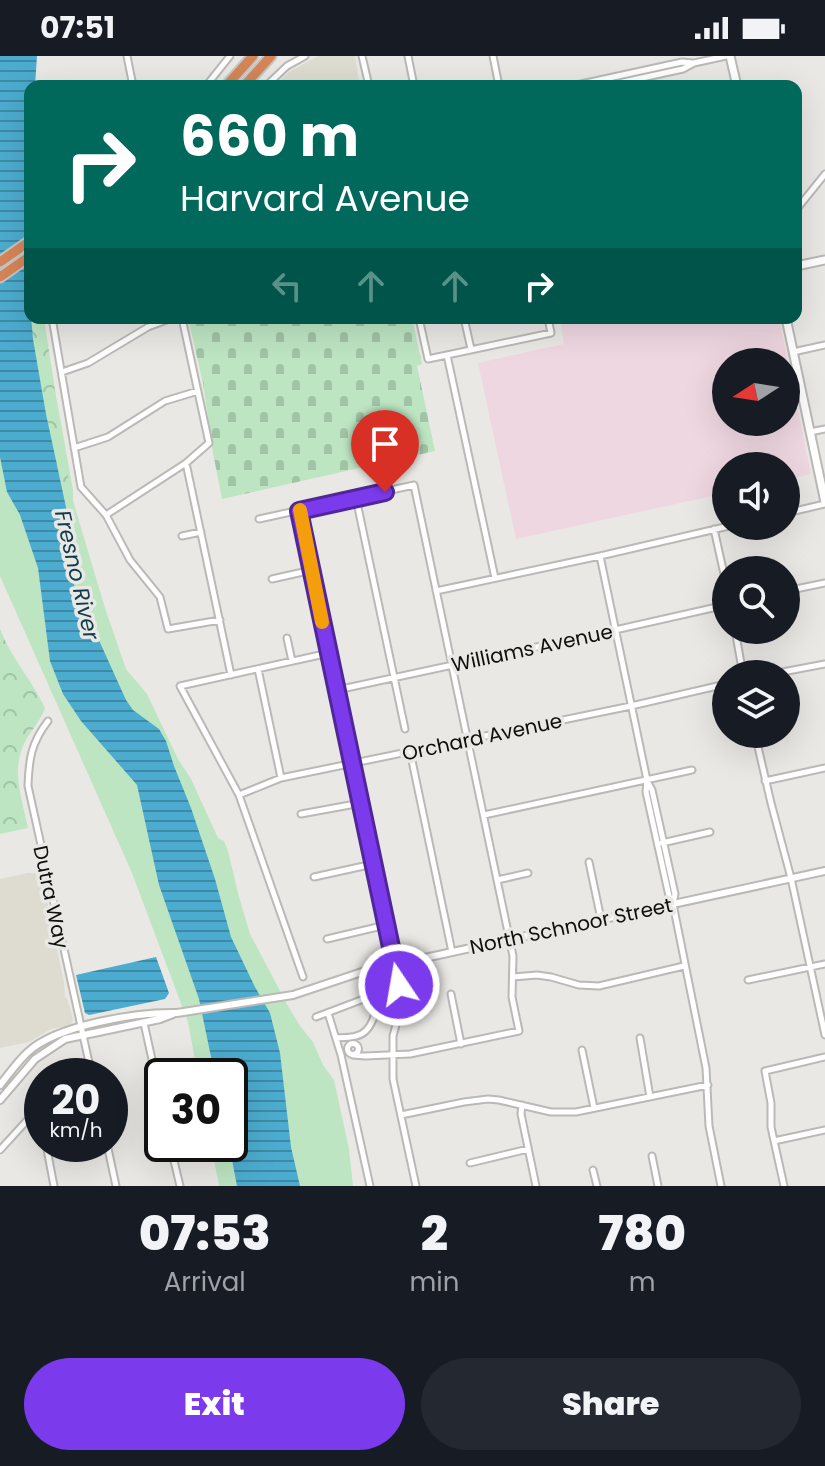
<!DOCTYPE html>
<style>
:root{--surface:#171b24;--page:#242831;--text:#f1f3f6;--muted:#9ea1a6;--accent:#7c3aed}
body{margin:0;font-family:Poppins,sans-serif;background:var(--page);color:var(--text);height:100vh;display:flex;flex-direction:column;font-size:30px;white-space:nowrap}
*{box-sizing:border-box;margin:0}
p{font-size:26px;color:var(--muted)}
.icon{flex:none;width:44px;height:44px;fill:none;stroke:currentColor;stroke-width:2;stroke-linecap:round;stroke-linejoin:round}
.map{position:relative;height:1130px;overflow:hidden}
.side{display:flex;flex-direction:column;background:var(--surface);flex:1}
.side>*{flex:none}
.hud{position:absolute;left:24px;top:24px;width:778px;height:244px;border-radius:16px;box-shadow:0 8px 32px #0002;background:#00695c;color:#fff;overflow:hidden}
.needle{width:52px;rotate:258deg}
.fabs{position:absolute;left:712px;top:292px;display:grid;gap:16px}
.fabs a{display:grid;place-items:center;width:88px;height:88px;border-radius:50%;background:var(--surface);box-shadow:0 8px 32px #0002;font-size:40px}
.speed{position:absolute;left:24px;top:1002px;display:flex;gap:16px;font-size:40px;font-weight:700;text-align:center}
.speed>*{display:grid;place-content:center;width:104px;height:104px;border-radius:50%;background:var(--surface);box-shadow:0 8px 32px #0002;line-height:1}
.speed small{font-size:20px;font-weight:400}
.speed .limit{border:4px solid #111;border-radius:12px;background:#fff;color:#111}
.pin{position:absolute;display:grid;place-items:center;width:68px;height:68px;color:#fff;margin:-82px -34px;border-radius:50% 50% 50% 0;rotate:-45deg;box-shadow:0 0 8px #0007}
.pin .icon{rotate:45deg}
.me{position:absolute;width:88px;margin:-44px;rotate:348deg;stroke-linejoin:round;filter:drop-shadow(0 0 6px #0008)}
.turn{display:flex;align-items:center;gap:28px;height:168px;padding:0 24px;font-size:36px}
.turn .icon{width:104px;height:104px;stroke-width:2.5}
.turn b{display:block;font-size:56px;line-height:68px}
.lanes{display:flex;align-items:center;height:76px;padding:0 24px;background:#0003;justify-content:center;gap:40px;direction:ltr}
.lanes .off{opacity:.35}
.eta{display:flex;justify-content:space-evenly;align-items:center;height:136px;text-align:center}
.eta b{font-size:48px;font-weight:800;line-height:56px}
.cta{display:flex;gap:16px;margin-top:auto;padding:16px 24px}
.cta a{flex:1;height:92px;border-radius:48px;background:var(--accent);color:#fff;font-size:32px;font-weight:800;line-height:92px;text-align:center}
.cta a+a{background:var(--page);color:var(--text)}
.status{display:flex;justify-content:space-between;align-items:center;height:56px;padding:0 40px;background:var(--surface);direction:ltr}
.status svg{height:22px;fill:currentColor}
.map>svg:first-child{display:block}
.built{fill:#dedcd1}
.education{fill:#efd7e1;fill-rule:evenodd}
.grass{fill:#bde5c2}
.cemetery{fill:url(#cemetery-stones)}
.park{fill:url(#park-crowns)}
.water{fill:url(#water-rules)}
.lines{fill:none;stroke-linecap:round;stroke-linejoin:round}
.minor-casing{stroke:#bab9b6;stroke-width:9}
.tertiary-casing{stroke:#bab9b6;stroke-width:10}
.secondary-casing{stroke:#bab9b6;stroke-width:11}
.motorway-casing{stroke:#c5c5c5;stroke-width:13}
.minor{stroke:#fff;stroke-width:5}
.tertiary{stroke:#fff;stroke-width:6}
.secondary{stroke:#fff;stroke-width:7}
.motorway{stroke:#d68557;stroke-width:9}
.route-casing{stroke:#51269a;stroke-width:20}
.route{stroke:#7c3aed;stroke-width:14}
.slow{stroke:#f59e0b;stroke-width:14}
.labels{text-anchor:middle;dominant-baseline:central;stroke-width:7;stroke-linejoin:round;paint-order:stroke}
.street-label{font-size:20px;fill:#0f0f0e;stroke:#e9e8e5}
.water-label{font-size:22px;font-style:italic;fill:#103b4a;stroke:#e9e8e5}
</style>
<div class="status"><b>07:51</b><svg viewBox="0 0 49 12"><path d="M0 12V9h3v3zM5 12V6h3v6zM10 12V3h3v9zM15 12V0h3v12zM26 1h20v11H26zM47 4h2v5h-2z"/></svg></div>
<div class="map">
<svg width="825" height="1130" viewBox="0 0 825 1130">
<defs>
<pattern id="cemetery-stones" width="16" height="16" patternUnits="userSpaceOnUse" patternTransform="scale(2)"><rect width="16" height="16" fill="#bde5c2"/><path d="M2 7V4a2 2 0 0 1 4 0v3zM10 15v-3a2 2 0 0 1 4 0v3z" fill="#a1c3a6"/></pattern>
<pattern id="park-crowns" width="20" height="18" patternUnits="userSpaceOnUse" patternTransform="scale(2)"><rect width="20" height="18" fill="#bde5c2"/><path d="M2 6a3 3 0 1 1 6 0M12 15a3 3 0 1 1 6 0" fill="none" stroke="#a1c3a6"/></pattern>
<pattern id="water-rules" width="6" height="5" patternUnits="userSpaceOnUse" patternTransform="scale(2)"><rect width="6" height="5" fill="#4caccf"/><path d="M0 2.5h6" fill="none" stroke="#3e8aa6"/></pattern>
</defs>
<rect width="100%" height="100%" fill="#e9e8e5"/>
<path class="built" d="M 318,0 L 355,0 L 360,30 L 274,30 L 289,16 Z
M 28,817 L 37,817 L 43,824 L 64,927 L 65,941 L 67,942 L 73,963 L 71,969 L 51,973 L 29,986 L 0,992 L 0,823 Z"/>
<path class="education" d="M 588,262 L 779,262 L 811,418 L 786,424 L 786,410 L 726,410 L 726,437 L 516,483 L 478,307 L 564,288 L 561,268 ZM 726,306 L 786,306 L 786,366 L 726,366 Z"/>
<path class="grass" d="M 30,211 L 30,262 L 42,262 L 73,434 L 73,445 L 105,552 L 126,613 L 147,638 L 178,703 L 191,723 L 218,782 L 224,785 L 228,795 L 239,841 L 250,878 L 288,950 L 300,970 L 313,986 L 323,1009 L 334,1024 L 349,1093 L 353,1130 L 219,1130 L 211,1088 L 230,1088 L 230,1020 L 198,1020 L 188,966 L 132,817 L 0,520 L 0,233 Z"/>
<path class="cemetery" d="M 188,262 L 412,262 L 422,308 L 417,310 L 435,395 L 222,443 L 213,397 L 203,327 Z"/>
<path class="park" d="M 36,262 L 44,262 L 72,447 L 76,464 L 50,478 L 31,267 Z
M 0,573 C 11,602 32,624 45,652 C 41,664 32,673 26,684 C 10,712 22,743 28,772 L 0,778 Z"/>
<path class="water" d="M 0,0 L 37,0 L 35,30 L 30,30 L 30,94 L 24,178 L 33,283 L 46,358 L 72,479 L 74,529 L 126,644 L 133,654 L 159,673 L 166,685 L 174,710 L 191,752 L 215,823 L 231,881 L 255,931 L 270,957 L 280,997 L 291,1091 L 300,1130 L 237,1130 L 229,1088 L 230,1020 L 215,1020 L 199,943 L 159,829 L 137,729 L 81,665 L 63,638 L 50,605 L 38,512 L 20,459 L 7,436 L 0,401 Z
M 156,901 L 169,937 L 165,943 L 89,959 L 85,957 L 76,919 Z"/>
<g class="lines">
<defs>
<path id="minor" d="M 127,0 L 133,30
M 362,0 L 369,30
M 408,0 L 414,30
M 493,0 L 499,30
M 206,30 L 230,0
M 266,30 L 287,10 L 305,0
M 572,30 L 682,6 L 693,7
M 605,30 L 683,13 L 694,7 L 726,0
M 796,154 L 825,118
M 52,262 L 81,431 L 106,459 L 130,504 L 160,541 L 168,573 L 220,564
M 419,262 L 428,303 L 551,277 L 548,262
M 464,262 L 471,293
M 793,296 L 825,289
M 447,299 L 495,522
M 62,316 L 88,307 L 148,271 L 172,262
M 810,376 L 825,373
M 74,392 L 108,381 L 165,345 L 198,335
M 186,407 L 231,619
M 356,442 L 405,673
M 299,455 L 399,929 L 400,954 L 393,980 L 393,1023 L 416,1130
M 786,457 L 825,448
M 106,459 L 186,407 L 209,387 L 182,262
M 259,463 L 414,429 L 513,900 L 512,941 L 519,975 L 410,998 L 365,1000 L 353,999
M 714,473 L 726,527
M 182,480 L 201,476
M 600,500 L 647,724 L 646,736 L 669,840 L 673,848 L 706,1012 L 709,1070 L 721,1130
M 272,523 L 312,514
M 436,535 L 600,500 L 729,470
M 786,535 L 825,527
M 735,574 L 743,618
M 287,582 L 292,605
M 258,613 L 281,722
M 772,618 L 825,608
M 337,634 L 615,574 L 726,549
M 48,665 C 31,687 29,703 28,730 L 92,1020
M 755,678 L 771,747 L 791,822 L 825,979
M 410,695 L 452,896
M 647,725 L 652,734 L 675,838 L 673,847
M 765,725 L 825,712
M 239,739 L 281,722 L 631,650 L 726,628
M 301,758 L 361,747
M 484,759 L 692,714
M 662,787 L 710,776
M 589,806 L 601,863
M 314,821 L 373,808
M 497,824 L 528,817
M 327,883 L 386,869
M 303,921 L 239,739 L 180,630 L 329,597
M 513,921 L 537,919 L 551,921 L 579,929 L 599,930 L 684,910
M 748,924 L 825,908
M 451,938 L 461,988
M 328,957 L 341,999 L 370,1130
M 316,961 L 369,941 L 377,941 C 377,955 372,977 356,980 C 350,982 343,981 336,982
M 144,967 L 162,1049
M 640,982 L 650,1041
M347.5 993a5.5 5.5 0 1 1 11 0a5.5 5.5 0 1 1-11 0Z
M 582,994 L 594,1052
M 68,1020 L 90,1014
M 522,1049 L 521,1058 L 536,1130
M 35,1058 L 42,1073
M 401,1059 L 464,1046 L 488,1043 L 499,1044 L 551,1056 L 576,1056 L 708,1029
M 774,1085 L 825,1074
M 46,1088 L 54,1130
M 107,1088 L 116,1130
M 170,1088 L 180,1130
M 0,1094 L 42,1048
M 652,1100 L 658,1130
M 470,1107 L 528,1093
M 593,1114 L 597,1130
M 784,1130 L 771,1071 L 771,1047 L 765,1015 L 825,1001"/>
<path id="tertiary" d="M 0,1029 C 9,1018 18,1005 28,996 C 57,969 138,956 177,957 L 293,939 L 365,915 L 825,815
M 0,1044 L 35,1003 L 65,983 L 160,963 L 173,958"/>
<path id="secondary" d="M 730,0 L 737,30
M 796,210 L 825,204
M 786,262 L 825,446"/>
<path id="motorway" d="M 226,30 L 253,0
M 244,30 L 271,0
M 0,206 L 30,185
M 0,221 L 30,200"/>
</defs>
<use href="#minor" class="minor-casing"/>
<use href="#tertiary" class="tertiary-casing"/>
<use href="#secondary" class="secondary-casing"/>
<use href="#motorway" class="motorway-casing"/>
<use href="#minor" class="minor"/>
<use href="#tertiary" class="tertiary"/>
<use href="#secondary" class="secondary"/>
<use href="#motorway" class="motorway"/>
</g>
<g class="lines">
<defs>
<path id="route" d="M 385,436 L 299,455 L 399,929"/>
</defs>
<use href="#route" class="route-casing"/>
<use href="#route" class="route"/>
<path class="slow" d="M 300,454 L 322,566"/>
</g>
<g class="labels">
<g class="street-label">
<text transform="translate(532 592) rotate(-12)">Williams Avenue</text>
<text transform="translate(482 681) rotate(-12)">Orchard Avenue</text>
<text transform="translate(51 841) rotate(78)">Dutra Way</text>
<text transform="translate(571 870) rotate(-12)">North Schnoor Street</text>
</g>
<g class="water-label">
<text transform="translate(77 519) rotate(77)">Fresno River</text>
</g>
</g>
</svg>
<div class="fabs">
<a><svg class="needle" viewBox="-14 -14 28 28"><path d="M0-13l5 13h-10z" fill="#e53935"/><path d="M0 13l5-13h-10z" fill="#9ea1a6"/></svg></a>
<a><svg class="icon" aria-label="sound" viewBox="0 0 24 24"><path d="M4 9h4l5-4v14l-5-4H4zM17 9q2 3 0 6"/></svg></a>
<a><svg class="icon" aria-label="search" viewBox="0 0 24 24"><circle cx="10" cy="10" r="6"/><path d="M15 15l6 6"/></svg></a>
<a><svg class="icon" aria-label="layers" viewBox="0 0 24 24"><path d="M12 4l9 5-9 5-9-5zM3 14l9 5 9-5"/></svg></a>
</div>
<div class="speed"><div>20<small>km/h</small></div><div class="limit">30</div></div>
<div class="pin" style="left:385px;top:436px;background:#d93025"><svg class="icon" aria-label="arrive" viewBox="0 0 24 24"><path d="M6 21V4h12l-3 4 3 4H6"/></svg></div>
<svg class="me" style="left:399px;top:929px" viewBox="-20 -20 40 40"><circle r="17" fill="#7c3aed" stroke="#fff" stroke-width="3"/><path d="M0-11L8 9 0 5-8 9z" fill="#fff"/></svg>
<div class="hud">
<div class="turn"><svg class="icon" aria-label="right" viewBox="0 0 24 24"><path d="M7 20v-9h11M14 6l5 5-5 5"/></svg><div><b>660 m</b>Harvard Avenue</div></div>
<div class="lanes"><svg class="icon off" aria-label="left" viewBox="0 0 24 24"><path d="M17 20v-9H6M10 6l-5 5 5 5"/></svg><svg class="icon off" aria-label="ahead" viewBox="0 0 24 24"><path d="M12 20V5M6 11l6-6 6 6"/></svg><svg class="icon off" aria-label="ahead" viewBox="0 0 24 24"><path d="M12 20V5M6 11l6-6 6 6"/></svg><svg class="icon" aria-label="right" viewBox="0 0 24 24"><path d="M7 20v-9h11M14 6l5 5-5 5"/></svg></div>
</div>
</div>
<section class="side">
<div class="eta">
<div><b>07:53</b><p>Arrival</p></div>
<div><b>2</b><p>min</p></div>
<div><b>780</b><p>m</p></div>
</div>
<div class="cta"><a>Exit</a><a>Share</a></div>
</section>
